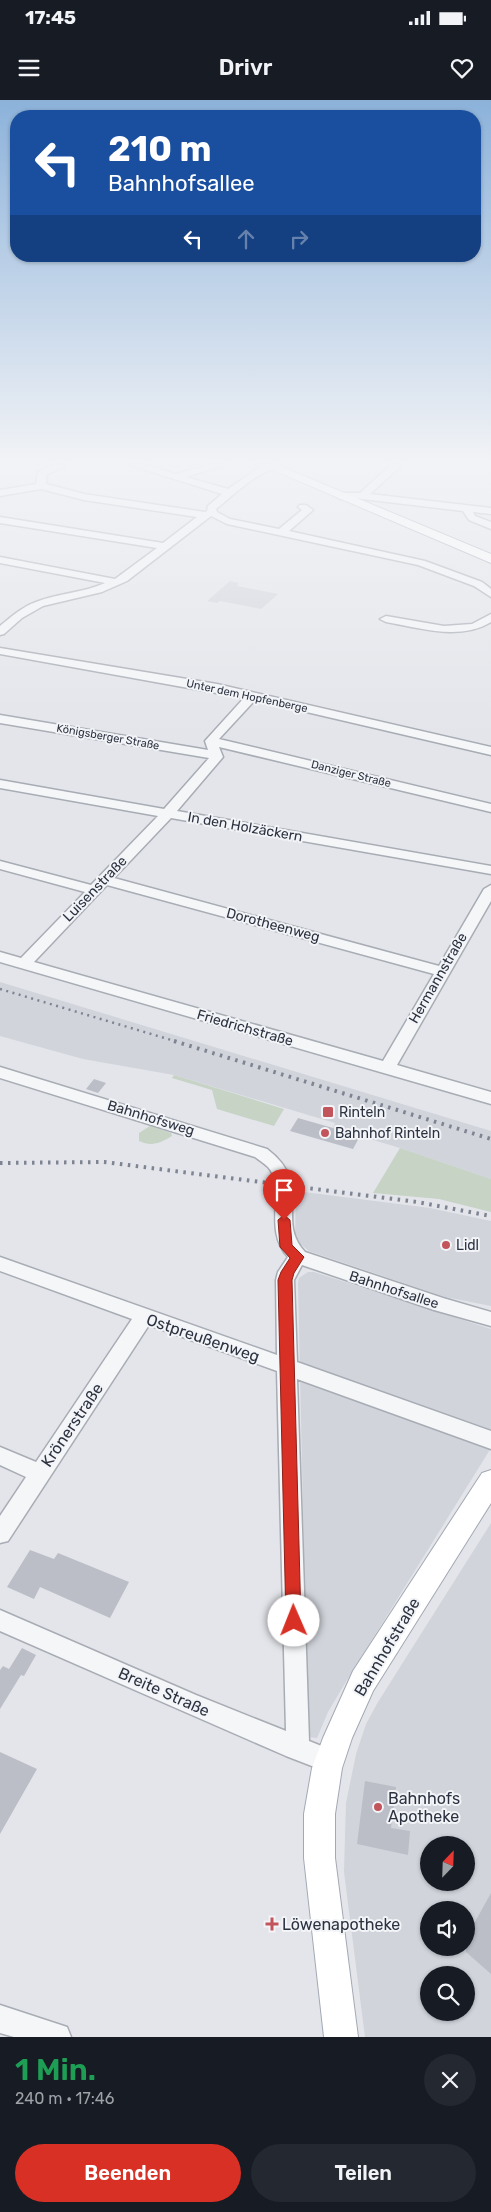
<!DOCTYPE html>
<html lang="de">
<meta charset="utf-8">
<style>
:root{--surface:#171b24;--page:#242831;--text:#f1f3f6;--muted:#9ea1a6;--accent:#d93025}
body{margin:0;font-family:Rubik,sans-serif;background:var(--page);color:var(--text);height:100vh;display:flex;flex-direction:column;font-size:19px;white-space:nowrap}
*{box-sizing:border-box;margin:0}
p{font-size:16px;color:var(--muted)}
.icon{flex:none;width:28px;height:28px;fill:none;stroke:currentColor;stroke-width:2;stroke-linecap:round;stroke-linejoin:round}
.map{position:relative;height:1937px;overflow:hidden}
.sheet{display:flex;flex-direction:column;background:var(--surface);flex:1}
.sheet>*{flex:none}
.hud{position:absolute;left:10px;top:10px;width:471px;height:152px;border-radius:20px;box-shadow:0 1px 4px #0004;background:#1a4fa0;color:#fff;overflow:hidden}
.needle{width:32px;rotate:23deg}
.tools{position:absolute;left:420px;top:1736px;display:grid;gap:10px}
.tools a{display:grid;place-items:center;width:55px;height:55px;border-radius:50%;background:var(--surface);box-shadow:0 1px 4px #0004;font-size:25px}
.pin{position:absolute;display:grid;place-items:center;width:42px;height:42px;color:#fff;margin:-51px -21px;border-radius:50% 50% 50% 0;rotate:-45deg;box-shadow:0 0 5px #0007}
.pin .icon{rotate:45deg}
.me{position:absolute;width:55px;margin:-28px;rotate:359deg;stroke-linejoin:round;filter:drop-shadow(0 0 4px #0008)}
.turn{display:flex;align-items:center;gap:18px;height:105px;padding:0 15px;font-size:22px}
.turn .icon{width:65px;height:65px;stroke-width:2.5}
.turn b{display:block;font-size:35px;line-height:42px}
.lanes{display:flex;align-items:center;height:48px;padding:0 15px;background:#0003;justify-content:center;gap:25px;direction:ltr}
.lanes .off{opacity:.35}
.round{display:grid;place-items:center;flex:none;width:52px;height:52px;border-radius:26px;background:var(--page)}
.summary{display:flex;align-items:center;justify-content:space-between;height:85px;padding:0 15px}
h1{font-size:30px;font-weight:600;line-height:38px;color:#1e9e55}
.primary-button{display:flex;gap:10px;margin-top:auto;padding:10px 15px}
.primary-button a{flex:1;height:58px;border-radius:30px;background:var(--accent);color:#fff;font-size:20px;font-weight:600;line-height:58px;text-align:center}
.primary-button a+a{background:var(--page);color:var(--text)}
.status{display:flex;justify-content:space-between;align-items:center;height:35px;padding:0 25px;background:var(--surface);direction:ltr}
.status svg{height:14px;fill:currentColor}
header{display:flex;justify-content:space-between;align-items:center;height:65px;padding:0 15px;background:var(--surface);font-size:22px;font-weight:600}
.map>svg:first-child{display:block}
.built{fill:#d1d4db;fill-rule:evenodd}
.green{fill:#c7d3c5}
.building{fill:#bbbec6}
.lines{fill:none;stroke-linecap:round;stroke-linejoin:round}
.minor-casing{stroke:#a8acb4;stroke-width:3}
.major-casing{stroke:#a3a9b4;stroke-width:2}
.minor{fill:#f5f6f8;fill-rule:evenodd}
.major{fill:#fff;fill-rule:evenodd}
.rail-far1{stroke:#7e8492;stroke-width:2.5;stroke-dasharray:2 4.5;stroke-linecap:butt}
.rail{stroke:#7e8492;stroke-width:4;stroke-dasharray:2.5 5.5;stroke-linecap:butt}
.route{fill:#d93025;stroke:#8d1f18}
.poi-dot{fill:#c2555c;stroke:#f2f4f7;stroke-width:2}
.labels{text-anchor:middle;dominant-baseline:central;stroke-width:4;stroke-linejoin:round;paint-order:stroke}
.far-street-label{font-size:11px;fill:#2c3240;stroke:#f2f4f7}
.street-label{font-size:14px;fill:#2c3240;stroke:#f2f4f7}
.poi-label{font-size:14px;fill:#2c3240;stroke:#f2f4f7;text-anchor:start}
.near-street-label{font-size:16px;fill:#2c3240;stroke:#f2f4f7}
.near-poi-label{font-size:16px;fill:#2c3240;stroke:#f2f4f7;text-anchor:start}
</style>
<div class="status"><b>17:45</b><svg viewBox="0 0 49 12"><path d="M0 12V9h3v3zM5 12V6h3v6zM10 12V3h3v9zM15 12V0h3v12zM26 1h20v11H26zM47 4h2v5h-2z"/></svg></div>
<header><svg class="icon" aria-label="menu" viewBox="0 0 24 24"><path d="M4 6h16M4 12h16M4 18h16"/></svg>Drivr<svg class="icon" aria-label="heart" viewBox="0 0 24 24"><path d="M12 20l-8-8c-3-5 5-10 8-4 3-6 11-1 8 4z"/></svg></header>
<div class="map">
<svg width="491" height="1937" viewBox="0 0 491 1937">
<rect width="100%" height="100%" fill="#e3e5ea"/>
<path class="built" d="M 230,481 L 239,483 L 237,486 L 278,494 L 261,509 L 220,501 L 217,503 L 207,501 Z
M 0,882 L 491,1031 L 491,1079 L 400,1048 L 333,1028 L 335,1023 L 174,975 L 83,959 L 0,936 Z
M 296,1091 L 430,1108 L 491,1121 L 491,1206 L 445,1197 L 309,1151 L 298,1142 L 295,1136 Z
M 308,1172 L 314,1172 L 491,1229 L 491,1348 L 344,1585 L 328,1612 L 317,1638 L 308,1637 L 298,1183 L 299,1178 Z
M 491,1423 L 491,1937 L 365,1937 L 344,1772 L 346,1703 L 356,1654 L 366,1624 L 378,1602 ZM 429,1745 L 466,1745 L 466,1782 L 429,1782 ZM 429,1810 L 466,1810 L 466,1848 L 429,1848 ZM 429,1875 L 466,1875 L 466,1912 L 429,1912 Z"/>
<path class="green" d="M 174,975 L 284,1009 L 274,1026 L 217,1009 L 212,990 L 172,978 Z
M 150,1026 L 171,1033 L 172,1036 C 160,1043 152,1047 139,1041 L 139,1033 Z
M 400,1048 L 491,1079 L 491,1112 L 439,1099 L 373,1093 Z"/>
<path class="building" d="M 94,979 L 106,983 L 98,993 L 86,989 Z
M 298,1018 L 333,1028 L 360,1036 L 353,1049 L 290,1031 Z
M 30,1450 L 54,1459 L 58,1453 L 129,1482 L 110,1518 L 40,1487 L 34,1499 L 7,1487 Z
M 22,1548 L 36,1555 L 24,1576 L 21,1575 L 0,1609 L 0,1570 L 3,1566 L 9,1569 Z
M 0,1652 L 37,1669 L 0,1734 Z
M 365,1681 L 396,1687 L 391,1728 L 410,1731 L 408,1755 L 357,1744 Z
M 491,1793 L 491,1874 L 466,1852 L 466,1838 Z"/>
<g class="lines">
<defs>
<path id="minor" d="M 55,364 L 66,365 L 46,375 L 46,384 L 84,394 L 205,412 L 207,411 L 208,406 L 222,394 L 127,364 L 142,364 L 176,374 L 212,364 L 228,364 L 186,377 L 228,389 L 260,367 L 274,364 L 274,368 C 251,377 235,394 216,409 L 217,412 L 230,419 L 279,429 L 302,410 L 298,407 L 300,405 L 306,405 L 313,410 L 289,431 L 425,461 L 482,482 L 491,489 L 491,497 L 474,486 L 418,465 L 227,424 L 211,416 L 127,481 L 102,492 L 43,506 L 22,518 L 4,534 L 0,535 L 0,526 C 11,517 22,507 36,502 C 58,493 83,493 105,483 L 0,463 L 0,457 L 115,479 L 157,448 L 0,423 L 0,417 L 163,443 L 197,417 L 84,400 L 41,389 L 0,396 L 0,390 L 36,384 L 38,372 Z
M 392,364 L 403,364 L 370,394 L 491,408 L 491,414 L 473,412 L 475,416 L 491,422 L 491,429 L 469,420 L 463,411 L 354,398 L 340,399 L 335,396 L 340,393 L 360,393 Z
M 491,514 L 491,522 C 460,541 420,528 386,522 L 380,519 L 386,516 L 444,526 L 472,524 Z
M 0,548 L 217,584 L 491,647 L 491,655 L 255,600 L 219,639 L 491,704 L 491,712 L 219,647 L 223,657 L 177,711 L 491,766 L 491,774 L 171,718 L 114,778 L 439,866 L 484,789 L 491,785 L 491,801 L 397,965 L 491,992 L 491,1004 L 0,862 L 0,852 L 21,858 L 85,792 L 0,769 L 0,761 L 91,785 L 158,716 L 0,688 L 0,680 L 164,709 L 209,658 L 0,623 L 0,615 L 208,650 L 205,641 L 244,598 L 0,554 ZM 107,785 L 434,874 L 383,961 L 34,862 Z
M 0,967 L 267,1049 C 315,1085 274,1119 305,1152 L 443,1198 L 491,1212 L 491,1226 L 434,1210 L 302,1165 L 294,1180 L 297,1262 L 491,1331 L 491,1349 L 297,1279 L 309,1641 L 339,1653 L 342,1661 L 339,1669 L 330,1673 L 286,1656 L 0,1531 L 0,1510 L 196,1595 L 286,1631 L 277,1271 L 149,1225 L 8,1441 L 0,1443 L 0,1416 L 26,1377 L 0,1365 L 0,1347 L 36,1362 L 132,1219 L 0,1171 L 0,1157 L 277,1255 L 276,1180 L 278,1172 L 288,1157 C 262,1129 287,1088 268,1067 C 264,1063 259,1060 255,1057 L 0,978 Z
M 0,1905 L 67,1927 L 71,1937 L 14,1937 L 0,1933 Z"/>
<path id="major" d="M 259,364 L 275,364 L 491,454 L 491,463 Z
M 491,1370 L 491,1403 L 373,1591 L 352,1638 L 342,1668 L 335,1714 L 335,1758 L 358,1937 L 324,1937 L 304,1758 L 304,1714 L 312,1668 L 323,1638 L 353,1571 L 482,1373 Z"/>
</defs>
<use href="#minor" class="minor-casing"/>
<use href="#major" class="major-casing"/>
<use href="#minor" class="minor"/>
<use href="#major" class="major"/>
<path class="rail-far1" d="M 0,889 L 178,942"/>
<path class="rail" d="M 174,941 L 491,1039
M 0,1063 L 104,1062 L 417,1102 L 491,1116"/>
</g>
<linearGradient id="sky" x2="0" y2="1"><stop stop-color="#8cb2da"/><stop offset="0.57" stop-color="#f2f3f6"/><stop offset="1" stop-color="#f2f3f6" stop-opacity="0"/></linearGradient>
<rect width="491" height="635" fill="url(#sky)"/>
<path class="route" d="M 284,1115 L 290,1120 L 292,1145 L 304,1157 L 294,1173 L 292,1180 L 301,1521 L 299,1526 L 294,1529 L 288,1526 L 286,1521 L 278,1180 L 281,1172 L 290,1158 L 280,1147 L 278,1120 Z"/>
<g class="poi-dot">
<rect x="322" y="1006" width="12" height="12" rx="2.5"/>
<circle cx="325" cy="1033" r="5"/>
<circle cx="446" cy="1145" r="5"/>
<circle cx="378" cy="1707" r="5"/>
<path d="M269.5 1816.5h5v5h5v5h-5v5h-5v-5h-5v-5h5z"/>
</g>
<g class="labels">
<g class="far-street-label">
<text transform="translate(247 596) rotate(12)">Unter dem Hopfenberge</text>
<text transform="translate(108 637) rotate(10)">Königsberger Straße</text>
<text transform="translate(351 674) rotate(14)">Danziger Straße</text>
</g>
<g class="street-label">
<text transform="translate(245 727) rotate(10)">In den Holzäckern</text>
<text transform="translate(95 789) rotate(-46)">Luisenstraße</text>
<text transform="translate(273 825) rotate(15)">Dorotheenweg</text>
<text transform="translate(438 878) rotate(-60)">Hermannstraße</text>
<text transform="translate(245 928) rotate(16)">Friedrichstraße</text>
<text transform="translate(151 1018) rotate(17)">Bahnhofsweg</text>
<text transform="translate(394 1190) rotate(18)">Bahnhofsallee</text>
</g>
<g class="poi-label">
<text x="339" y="1012">Rinteln</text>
<text x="335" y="1033">Bahnhof Rinteln</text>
<text x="456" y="1145">Lidl</text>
</g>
<g class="near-street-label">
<text transform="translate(203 1238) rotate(19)">Ostpreußenweg</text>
<text transform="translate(72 1325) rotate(-56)">Krönerstraße</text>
<text transform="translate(387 1547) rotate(-59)">Bahnhofstraße</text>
<text transform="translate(164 1592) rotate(24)">Breite Straße</text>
</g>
<g class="near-poi-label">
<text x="388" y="1698">Bahnhofs<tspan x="388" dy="18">Apotheke</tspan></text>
<text x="282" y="1824">Löwenapotheke</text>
</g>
</g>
</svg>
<div class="tools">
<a><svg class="needle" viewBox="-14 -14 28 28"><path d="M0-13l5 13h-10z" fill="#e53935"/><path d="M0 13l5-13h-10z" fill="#9ea1a6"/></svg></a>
<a><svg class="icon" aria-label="sound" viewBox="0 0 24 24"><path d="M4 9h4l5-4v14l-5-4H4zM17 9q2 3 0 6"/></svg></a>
<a><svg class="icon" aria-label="search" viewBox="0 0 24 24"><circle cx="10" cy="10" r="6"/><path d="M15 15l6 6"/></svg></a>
</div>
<div class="pin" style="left:284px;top:1120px;background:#d93025"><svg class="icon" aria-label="arrive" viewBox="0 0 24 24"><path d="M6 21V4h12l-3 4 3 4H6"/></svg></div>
<svg class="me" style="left:294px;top:1521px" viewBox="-20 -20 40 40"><circle r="19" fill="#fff"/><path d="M0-13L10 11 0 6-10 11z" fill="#d93025"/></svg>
<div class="hud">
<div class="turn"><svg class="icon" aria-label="left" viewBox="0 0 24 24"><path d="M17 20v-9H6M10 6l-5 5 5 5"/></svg><div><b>210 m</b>Bahnhofsallee</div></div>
<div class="lanes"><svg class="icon" aria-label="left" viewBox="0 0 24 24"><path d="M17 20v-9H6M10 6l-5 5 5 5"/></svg><svg class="icon off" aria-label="ahead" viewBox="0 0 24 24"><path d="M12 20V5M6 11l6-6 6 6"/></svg><svg class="icon off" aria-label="right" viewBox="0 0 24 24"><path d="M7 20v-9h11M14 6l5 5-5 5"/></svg></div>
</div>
</div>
<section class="sheet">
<div class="summary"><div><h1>1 Min.</h1><p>240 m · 17:46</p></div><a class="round"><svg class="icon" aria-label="close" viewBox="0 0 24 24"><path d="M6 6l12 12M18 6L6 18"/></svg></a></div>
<div class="primary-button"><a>Beenden</a><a>Teilen</a></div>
</section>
